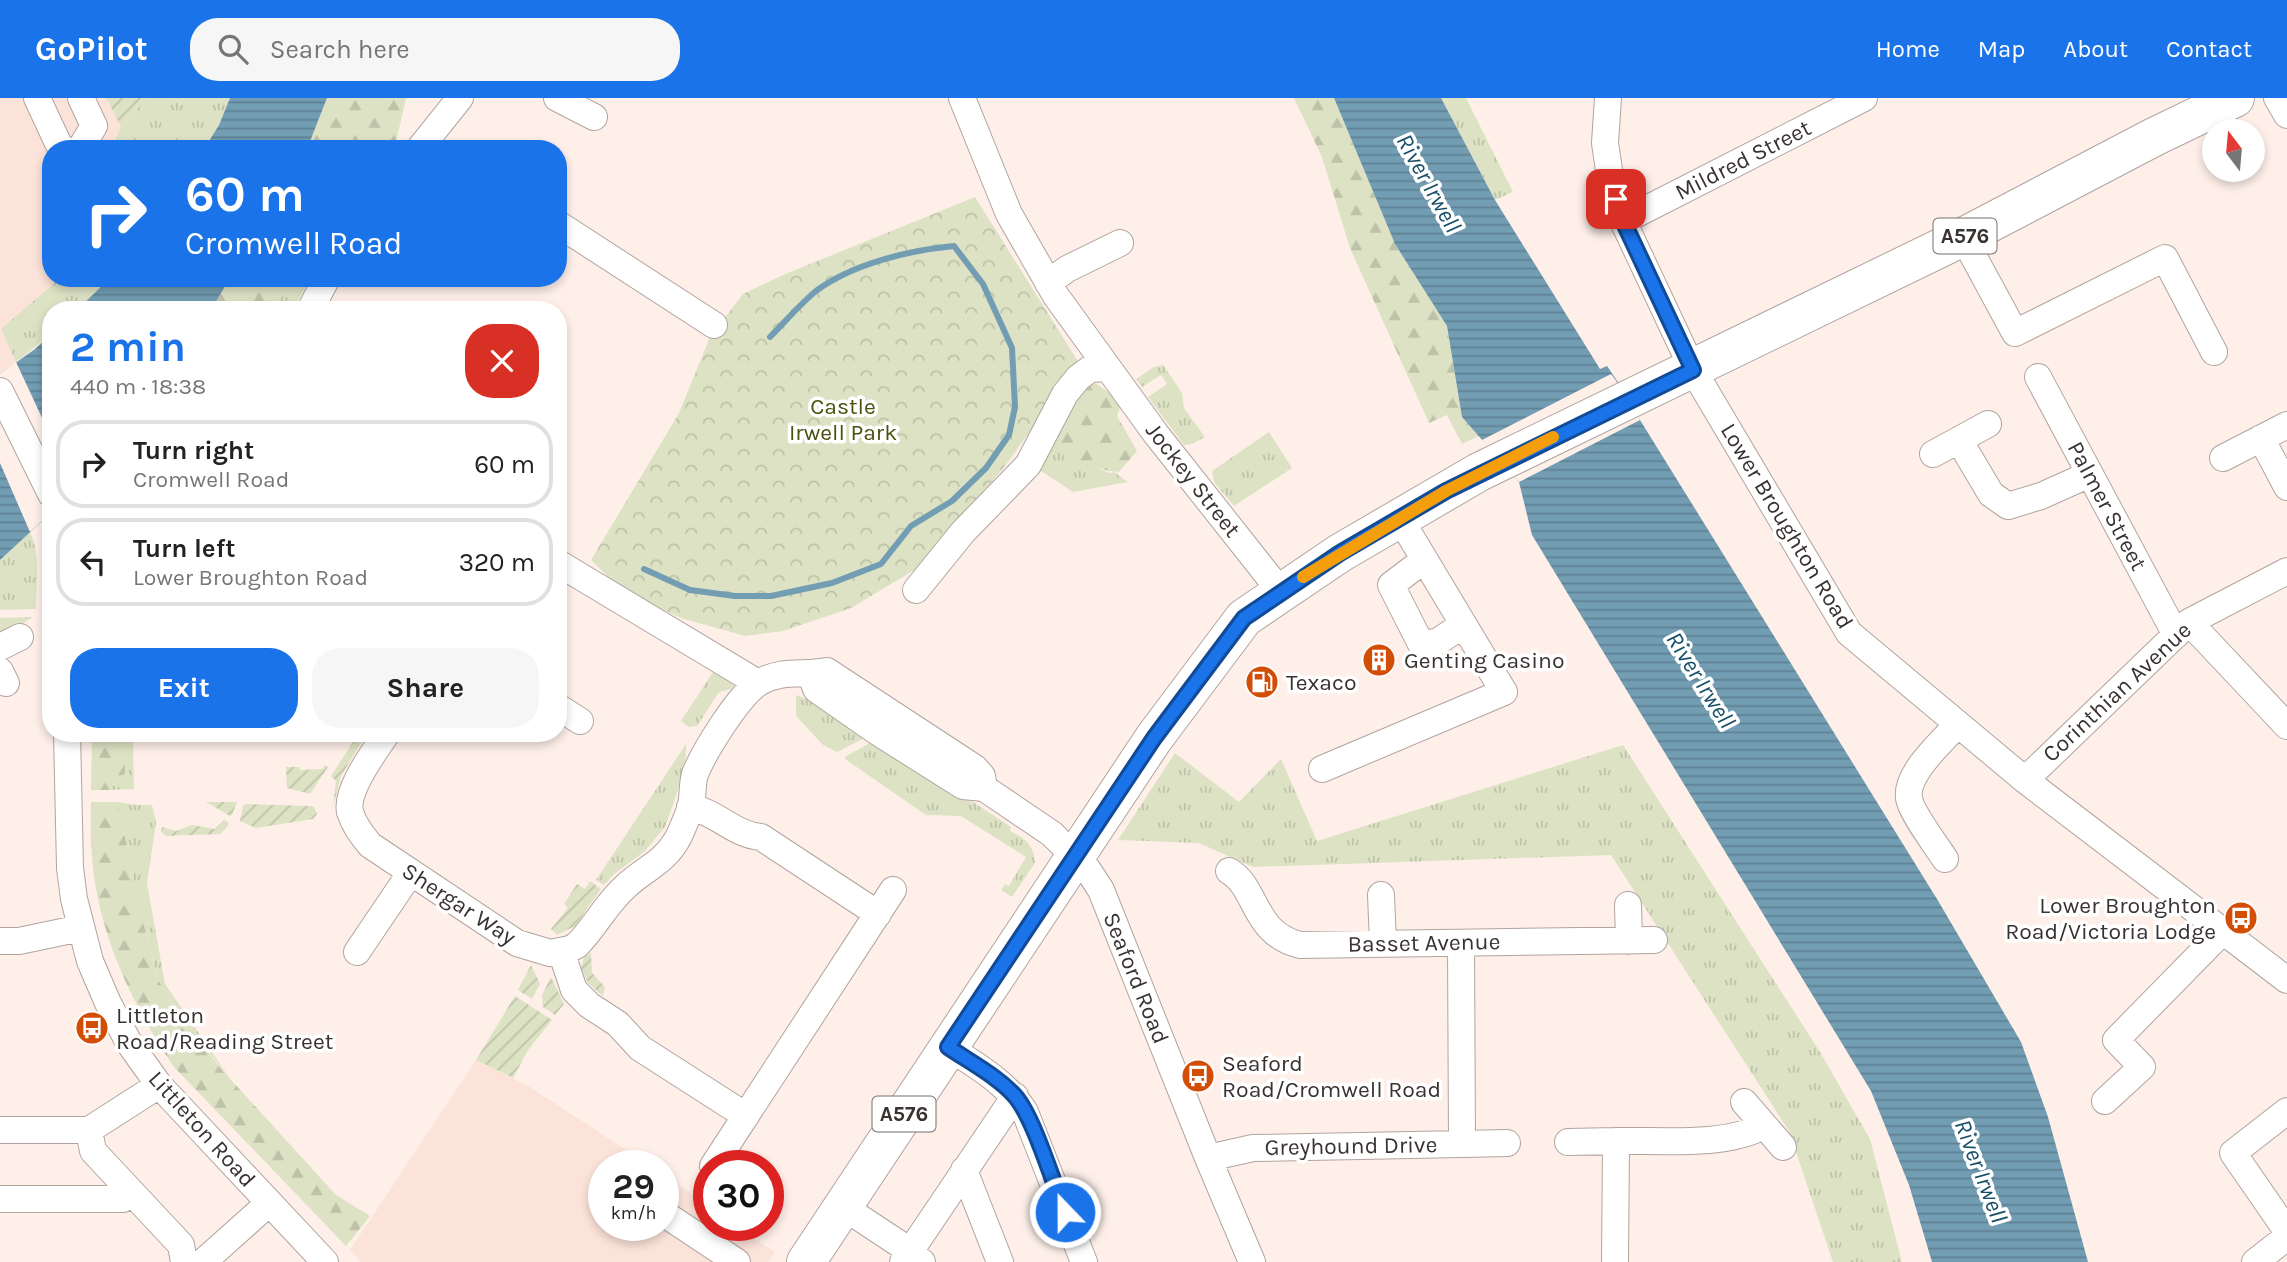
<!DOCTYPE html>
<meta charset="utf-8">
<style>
:root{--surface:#fff;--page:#f6f6f6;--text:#222;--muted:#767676;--line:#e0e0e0;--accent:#1a73e8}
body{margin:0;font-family:Karla,sans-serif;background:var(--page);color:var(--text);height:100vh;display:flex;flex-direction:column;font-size:26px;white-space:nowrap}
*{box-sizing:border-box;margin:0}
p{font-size:23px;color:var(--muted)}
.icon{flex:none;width:38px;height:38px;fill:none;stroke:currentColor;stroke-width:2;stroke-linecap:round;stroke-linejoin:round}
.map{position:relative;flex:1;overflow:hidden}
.details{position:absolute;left:42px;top:203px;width:525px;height:441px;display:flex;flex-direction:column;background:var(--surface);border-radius:28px;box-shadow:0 4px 10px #0003}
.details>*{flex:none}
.banner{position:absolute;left:42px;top:42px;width:525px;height:147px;border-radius:28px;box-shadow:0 4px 10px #0003;background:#1a73e8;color:#fff;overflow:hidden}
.needle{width:46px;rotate:344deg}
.buttons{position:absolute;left:2202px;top:21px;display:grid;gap:14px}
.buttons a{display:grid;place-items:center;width:63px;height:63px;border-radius:50%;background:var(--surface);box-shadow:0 4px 10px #0003;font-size:35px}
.speed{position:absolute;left:588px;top:1052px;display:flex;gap:14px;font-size:35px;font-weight:700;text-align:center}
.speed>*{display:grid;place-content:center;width:91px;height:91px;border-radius:50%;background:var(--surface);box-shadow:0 4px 10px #0003;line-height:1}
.speed small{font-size:18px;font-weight:400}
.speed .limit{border:10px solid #d22;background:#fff;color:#111}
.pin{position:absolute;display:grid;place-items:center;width:60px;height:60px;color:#fff;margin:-30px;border-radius:14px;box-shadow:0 4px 10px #0006}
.me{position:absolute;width:77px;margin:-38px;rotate:338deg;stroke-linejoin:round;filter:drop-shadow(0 0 5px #0008)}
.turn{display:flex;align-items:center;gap:24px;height:147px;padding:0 28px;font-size:32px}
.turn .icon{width:91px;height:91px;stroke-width:2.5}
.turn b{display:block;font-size:49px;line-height:60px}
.round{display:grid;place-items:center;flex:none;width:74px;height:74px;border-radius:28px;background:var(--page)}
.headline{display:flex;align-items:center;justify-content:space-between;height:119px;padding:0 28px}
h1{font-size:42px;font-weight:700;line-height:52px;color:var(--accent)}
.button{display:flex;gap:14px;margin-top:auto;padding:14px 28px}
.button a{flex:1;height:80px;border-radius:28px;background:var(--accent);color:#fff;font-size:28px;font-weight:700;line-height:80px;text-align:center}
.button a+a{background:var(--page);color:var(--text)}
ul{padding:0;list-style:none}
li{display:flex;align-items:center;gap:21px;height:88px;margin:0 14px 10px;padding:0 14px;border:4px solid var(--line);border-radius:28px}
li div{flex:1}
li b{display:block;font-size:26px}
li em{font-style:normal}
header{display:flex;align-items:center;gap:42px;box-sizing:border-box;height:98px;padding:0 35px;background:var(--accent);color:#fff}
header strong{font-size:33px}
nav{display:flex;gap:38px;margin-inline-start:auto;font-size:24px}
.search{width:490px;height:63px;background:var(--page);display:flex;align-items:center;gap:18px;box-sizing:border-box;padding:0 24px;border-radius:28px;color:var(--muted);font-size:26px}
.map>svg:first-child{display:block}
.commercial{fill:#fce3da}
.grass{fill:url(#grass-tufts)}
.forest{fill:url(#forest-firs)}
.park{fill:url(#park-crowns)}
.garden{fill:url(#garden-furrows)}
.water{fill:url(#water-rules)}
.pier{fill:#feefe9}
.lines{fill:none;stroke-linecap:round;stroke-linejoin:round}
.stream{stroke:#729db3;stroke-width:6}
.minor-casing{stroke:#b1a49e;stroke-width:28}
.highway-casing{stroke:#b1a49e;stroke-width:40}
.minor{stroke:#fff;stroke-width:26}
.highway{stroke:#fff;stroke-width:38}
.route-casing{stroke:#114b97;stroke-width:18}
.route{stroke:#1a73e8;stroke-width:12}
.slow{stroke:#f59e0b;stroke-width:12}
.labels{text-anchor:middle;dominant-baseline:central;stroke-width:7;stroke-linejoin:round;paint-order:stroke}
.shield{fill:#fff;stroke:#74706e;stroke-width:2}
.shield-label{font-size:21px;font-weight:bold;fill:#383230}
.street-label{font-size:23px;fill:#383230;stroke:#fff}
.park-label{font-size:23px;fill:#4b510d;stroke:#fff}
.poi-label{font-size:23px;fill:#383230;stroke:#fff;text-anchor:start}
.water-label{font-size:24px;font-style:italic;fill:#184f68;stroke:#fff}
</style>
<header>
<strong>GoPilot</strong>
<div class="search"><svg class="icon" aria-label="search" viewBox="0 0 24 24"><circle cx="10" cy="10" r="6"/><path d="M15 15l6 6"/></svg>Search here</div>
<nav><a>Home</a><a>Map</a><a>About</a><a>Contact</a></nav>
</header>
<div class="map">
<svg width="2287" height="1164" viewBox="0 0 2287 1164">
<defs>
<pattern id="grass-tufts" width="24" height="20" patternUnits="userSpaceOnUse" patternTransform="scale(1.75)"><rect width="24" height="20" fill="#dde2c4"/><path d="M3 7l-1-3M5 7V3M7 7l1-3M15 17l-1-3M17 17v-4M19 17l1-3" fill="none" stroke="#bec2a9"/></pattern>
<pattern id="forest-firs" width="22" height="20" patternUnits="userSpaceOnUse" patternTransform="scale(1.75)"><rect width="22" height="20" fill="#dde2c4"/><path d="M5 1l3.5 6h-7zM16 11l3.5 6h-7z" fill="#bec2a9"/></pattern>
<pattern id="park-crowns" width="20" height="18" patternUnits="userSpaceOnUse" patternTransform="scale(1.75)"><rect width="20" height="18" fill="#dde2c4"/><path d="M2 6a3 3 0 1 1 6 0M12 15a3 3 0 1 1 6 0" fill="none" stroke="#bec2a9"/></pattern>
<pattern id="garden-furrows" width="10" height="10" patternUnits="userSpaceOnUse" patternTransform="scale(1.75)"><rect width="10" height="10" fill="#dde2c4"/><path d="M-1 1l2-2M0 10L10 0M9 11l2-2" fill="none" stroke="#bec2a9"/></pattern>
<pattern id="water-rules" width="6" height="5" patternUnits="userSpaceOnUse" patternTransform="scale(1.75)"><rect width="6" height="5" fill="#729db3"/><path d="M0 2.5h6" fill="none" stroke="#5f8192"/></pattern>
</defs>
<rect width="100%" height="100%" fill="#feefe9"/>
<path class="commercial" d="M 0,0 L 106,0 L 121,29 L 109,51 L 51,51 L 51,180 L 60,180 L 1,231 L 16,264 L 0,276 Z
M 476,962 L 530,989 L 649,1067 L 604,1068 L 604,1127 L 663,1127 L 663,1077 L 709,1107 L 709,1127 L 733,1127 L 775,1154 L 768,1164 L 361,1164 L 350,1152 Z"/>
<path class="grass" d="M 147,0 L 230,0 L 219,27 L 204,51 L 110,51 L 121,29 Z
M 1441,0 L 1466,0 L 1513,94 L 1495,102 Z
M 60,180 L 110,180 L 77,212 L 51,212 L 51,236 L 16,264 L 1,231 Z
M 291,180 L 311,180 L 292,212 L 275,212 Z
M 1163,267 L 1182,295 L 1184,310 L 1205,339 L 1192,346 L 1184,347 L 1148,299 L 1167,286 L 1161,277 L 1142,289 L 1136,281 L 1154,269 Z
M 1269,334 L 1292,370 L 1234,408 L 1214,384 L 1212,373 Z
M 1054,336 L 1069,356 L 1109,375 L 1114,374 L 1128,384 L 1073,394 L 1038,371 Z
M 30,434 C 41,456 36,487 36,511 L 0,512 L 0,462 Z
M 33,519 L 0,540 L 0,520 Z
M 717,568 L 738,581 L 731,591 L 719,594 L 697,628 L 689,629 L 681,623 Z
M 796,597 L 809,602 L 866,639 L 837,654 L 823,647 L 796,618 Z
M 125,635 L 130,635 L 133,643 L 134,691 L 108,692 L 125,675 Z
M 872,644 L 958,700 L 973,704 L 1011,729 L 1010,733 C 1025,740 1034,747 1035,765 L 1012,799 L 1001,792 L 1005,786 L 1009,788 L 1026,759 L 961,718 L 926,717 L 845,661 L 846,658 Z
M 686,646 L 686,659 L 676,698 L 665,729 L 645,753 L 614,776 L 604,787 L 596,782 Z
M 1623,647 L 1820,954 L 1870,1041 L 1902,1164 L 1833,1164 L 1789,1033 L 1611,757 L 1253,769 L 1199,745 L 1118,742 L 1175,655 L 1239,704 L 1281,661 L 1317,743 Z
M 118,704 L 136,707 L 152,707 L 156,724 L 147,785 L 165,886 L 229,979 L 182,922 L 159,883 L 140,813 Z"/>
<path class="forest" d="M 327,0 L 406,0 L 396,44 L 388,51 L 307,51 Z
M 1294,0 L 1334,0 L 1395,146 L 1447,228 L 1462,319 L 1479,338 L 1462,346 L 1447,317 L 1429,325 L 1350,150 L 1322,59 Z
M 230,180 L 291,180 L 275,212 L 211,212 Z
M 1092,283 L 1111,296 L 1120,309 L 1117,318 L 1137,353 L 1119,374 C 1106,375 1065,359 1057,347 C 1055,344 1055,340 1054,336 L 1081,286 Z
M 92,635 L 125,635 L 125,675 L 108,692 L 91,692 Z
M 91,704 L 118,704 L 140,813 L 159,883 L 182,922 L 223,973 L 336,1097 L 370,1118 L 346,1148 L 173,968 C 132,906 97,833 92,758 C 90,740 91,722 91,704 Z"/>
<path class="park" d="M 975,99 L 1079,265 L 1008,364 L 923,467 L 851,510 L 783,533 L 745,538 L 681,520 L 621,491 L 591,462 L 679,315 L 710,239 L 743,196 L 783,177 Z"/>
<path class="garden" d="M 106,0 L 147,0 L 121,29 Z
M 359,635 L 367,635 L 341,678 L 333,709 L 336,683 L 331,678 Z
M 325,667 L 328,669 L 310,696 L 287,690 L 286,669 L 299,669 L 300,672 L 322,671 Z
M 206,704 L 237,704 L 232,717 L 230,718 Z
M 246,706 L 311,708 L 314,709 L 317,716 L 313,721 L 256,730 L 240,723 L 243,708 Z
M 224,722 L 228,724 L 228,728 L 220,736 L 166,738 L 161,734 L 162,729 L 176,733 L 192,727 L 215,731 Z
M 590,783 L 601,791 L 575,828 L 557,837 L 551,831 L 568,810 L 564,806 L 577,786 L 585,791 Z
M 591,855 L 592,875 L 605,889 L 603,898 L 588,885 L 581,870 L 584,859 Z
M 531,867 L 540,886 L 532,901 L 518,892 Z
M 551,879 L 564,906 L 555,917 L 543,909 L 542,897 Z
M 515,898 L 552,922 L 528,952 L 513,980 L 476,962 Z"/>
<path class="water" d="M 230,0 L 327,0 L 307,51 L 204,51 L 219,27 Z
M 1334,0 L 1441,0 L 1495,102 L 1600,271 L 1607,268 L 1630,302 L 1640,322 L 1937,801 L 2021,944 L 2048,1019 L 2088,1164 L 1932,1164 L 1909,1087 L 1871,993 L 1532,437 L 1519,384 L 1462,319 L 1447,228 L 1395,146 Z
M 110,180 L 230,180 L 211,212 L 77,212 Z
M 51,236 L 51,415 L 0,462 L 0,276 L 35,251 Z"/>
<path class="pier" d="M 16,264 L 51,339 L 51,415 L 30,434 L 0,365 L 0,276 Z
M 1611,276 L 1630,302 L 1640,322 L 1519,384 L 1482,342 Z"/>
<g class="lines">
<path class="stream" d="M 644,471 L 690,492 L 735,498 L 771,498 L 832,485 L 881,466 L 911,428 L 952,403 L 986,370 L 1009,337 L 1015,309 L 1012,250 L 983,186 L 954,148 C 910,152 852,166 816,193 C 800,206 785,224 770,239"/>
<defs>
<path id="minor" d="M 37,0 L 58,45 L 63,51
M 557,0 L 594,19
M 962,0 L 1009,116 L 1056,198 L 1156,336 L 1281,494
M 1608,0 L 1605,45 L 1610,79 L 1623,123 L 1693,272 L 1849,535 L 2025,682 L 2287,882
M 2277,0 L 2287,17
M 420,50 L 460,0
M 80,51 L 94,28 L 81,0
M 1623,123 L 1864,0
M 558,126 L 714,227
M 1963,139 L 2015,235 L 2165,160 L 2214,254
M 1048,185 L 1067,171 L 1120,145
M 310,212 L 327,180
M 2038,279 L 2176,537
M 0,293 L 51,396
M 2261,340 L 2287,389
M 1959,342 L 1991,396 L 2008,408 L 2041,398 L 2090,376
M 1933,356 L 1988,326
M 2223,360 L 2287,327
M 1424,462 L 1391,487 L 1421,546 L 1437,544 L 1463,527
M 558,465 L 758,585
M 916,492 L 963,434 L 1028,367 L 1065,296 L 1078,280 L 1090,271 L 1107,270
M 2189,524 L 2287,628
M 0,549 L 20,539
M 0,573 L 6,585
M 811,577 L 816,591 L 876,633 L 963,688 L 984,690 L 1052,736 L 1088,772 L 1101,792 L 1208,1060 L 1252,1164
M 558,609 L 580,623
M 67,635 L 70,770 L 74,801 L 90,863 L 108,905 L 129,945 L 159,987 L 325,1164
M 387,635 C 375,653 345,692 350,714 C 354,727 362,737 370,747 L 517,845 L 550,855 L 570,851 L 577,847 C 595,829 606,806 625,789 C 645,770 665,765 679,738 C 683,729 688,718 691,708 C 693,698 692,686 695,676 C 704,654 739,596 760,584 C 783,571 804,578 827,573 L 975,670 L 982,678 L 984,690
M 1322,671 L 1504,594 L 1399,419
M 2025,682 L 2189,524 L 2287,473
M 690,709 C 717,714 734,737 761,739 L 878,816
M 1945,761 C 1936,747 1914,718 1910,704 C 1901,679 1942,644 1958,626
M 1229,773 C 1258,790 1252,835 1300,847 L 1654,842
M 1381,797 L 1383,845
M 1628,807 L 1629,843
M 0,843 L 19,843 L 81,830
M 561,853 L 574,892 L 589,907 L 618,926 L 640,950 L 746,1018
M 357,854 L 411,774
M 948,949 C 977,968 1006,984 1025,1014 L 1084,1164
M 2105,1003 L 2142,969 L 2116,942 L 2223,833
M 1744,1004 L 1783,1049
M 2287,1013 L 2233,1055 L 2287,1133
M 0,1032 L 89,1032 L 159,987
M 89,1032 L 93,1053 L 181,1147 L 184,1164
M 1568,1044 L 1616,1043
M 1462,1046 L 1507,1045
M 1208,1060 L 1253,1050 L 1462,1046 L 1461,845
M 713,1068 L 893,792
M 964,1072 L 1000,1164
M 0,1101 L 123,1101 L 132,1095
M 842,1108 L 910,1153 L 922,1164
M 663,1115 L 737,1164
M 203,1164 L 269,1105
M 903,1164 L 1015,998
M 1615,1164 L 1616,1043 C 1660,1042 1725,1049 1763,1028
M 2255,1164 L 2287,1139"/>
<path id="highway" d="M 806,1164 L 1154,640 L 1244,520 L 1340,455 L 1479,374 L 1963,139 L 2154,39 L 2235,0"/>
</defs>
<use href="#minor" class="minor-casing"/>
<use href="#highway" class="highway-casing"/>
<use href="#minor" class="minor"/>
<use href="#highway" class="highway"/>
</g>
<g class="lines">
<defs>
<path id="route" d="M 1065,1114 C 1053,1085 1034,1020 1015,998 C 997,978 970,964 948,949 L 1154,640 L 1244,520 L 1340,455 L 1446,393 L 1693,272 L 1623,123 L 1616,101"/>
</defs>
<use href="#route" class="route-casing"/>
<use href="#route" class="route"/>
<path class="slow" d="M 1303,479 L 1446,393 L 1553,339"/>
</g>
<defs>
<symbol id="building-disc" viewBox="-11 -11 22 22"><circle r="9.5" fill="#d24d05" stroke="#fff"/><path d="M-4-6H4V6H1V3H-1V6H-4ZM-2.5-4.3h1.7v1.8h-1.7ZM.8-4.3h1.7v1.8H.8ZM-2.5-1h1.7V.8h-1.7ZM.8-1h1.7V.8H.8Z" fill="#fff"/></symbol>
<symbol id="fuel-disc" viewBox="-11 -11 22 22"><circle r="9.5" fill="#d24d05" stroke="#fff"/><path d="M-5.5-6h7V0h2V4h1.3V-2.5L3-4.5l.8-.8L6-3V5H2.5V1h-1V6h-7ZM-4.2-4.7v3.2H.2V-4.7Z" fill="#fff"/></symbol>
<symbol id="bus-disc" viewBox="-11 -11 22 22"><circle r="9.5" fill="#d24d05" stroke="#fff"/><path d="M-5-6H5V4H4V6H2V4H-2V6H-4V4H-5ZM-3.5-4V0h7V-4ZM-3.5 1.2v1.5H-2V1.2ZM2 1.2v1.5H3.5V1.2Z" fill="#fff"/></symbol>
</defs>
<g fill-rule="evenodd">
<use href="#building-disc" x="1360" y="543" width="38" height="38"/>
<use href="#fuel-disc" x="1243" y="565" width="38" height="38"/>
<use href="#bus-disc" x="2222" y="801" width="38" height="38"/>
<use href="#bus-disc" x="73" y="911" width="38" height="38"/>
<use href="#bus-disc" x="1179" y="959" width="38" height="38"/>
</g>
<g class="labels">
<g class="shield">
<rect x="1933.5" y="120.5" width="63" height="35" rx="5"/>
<rect x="872.5" y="998.5" width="63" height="35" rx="5"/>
</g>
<g class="shield-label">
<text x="1965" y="138">A576</text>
<text x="904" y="1016">A576</text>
</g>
<g class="street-label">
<text transform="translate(1743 62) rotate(-27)">Mildred Street</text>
<text transform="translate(1193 382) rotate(52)">Jockey Street</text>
<text transform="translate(2107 408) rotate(62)">Palmer Street</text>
<text transform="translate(1787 428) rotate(59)">Lower Broughton Road</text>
<text transform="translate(2117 594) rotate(-43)">Corinthian Avenue</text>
<text transform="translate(459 806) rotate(33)">Shergar Way</text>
<text transform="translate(1424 845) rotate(-1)">Basset Avenue</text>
<text transform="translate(1136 880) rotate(68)">Seaford Road</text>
<text transform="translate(202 1031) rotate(48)">Littleton Road</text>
<text transform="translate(1351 1048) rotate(-1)">Greyhound Drive</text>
</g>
<g class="park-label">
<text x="843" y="308">Castle<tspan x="843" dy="26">Irwell Park</tspan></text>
</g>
<g class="poi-label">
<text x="1404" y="562">Genting Casino</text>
<text x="1286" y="584">Texaco</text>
<text x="2216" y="807" text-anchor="end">Lower Broughton<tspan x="2216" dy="26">Road/Victoria Lodge</tspan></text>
<text x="116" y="917">Littleton<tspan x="116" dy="26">Road/Reading Street</tspan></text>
<text x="1222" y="965">Seaford<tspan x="1222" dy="26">Road/Cromwell Road</tspan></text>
</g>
<g class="water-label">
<text transform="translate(1429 85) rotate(61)">River Irwell</text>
<text transform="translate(1701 582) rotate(58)">River Irwell</text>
<text transform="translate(1981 1073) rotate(69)">River Irwell</text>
</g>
</g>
</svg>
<div class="buttons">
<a><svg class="needle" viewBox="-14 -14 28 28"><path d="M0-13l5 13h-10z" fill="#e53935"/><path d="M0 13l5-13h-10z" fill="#767676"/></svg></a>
</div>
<div class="speed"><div>29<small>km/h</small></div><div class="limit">30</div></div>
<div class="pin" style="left:1616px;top:101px;background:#d93025"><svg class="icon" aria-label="arrive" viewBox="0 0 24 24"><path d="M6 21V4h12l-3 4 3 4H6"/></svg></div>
<svg class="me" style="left:1065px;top:1114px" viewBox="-20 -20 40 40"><circle r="17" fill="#1a73e8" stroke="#fff" stroke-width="3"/><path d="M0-11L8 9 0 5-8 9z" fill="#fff"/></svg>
<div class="banner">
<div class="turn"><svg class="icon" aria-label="right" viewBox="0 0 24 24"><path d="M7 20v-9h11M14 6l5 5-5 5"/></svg><div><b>60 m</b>Cromwell Road</div></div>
</div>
<section class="details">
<div class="headline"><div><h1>2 min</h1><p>440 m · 18:38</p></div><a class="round" style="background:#d93025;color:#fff"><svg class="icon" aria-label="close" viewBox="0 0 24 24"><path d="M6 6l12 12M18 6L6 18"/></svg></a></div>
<ul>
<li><svg class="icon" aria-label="right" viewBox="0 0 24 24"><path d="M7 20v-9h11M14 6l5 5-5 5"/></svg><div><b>Turn right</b><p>Cromwell Road</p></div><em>60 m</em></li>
<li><svg class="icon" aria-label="left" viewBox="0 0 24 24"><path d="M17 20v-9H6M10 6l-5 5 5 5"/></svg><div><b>Turn left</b><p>Lower Broughton Road</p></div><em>320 m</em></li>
</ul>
<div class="button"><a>Exit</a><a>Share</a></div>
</section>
</div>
